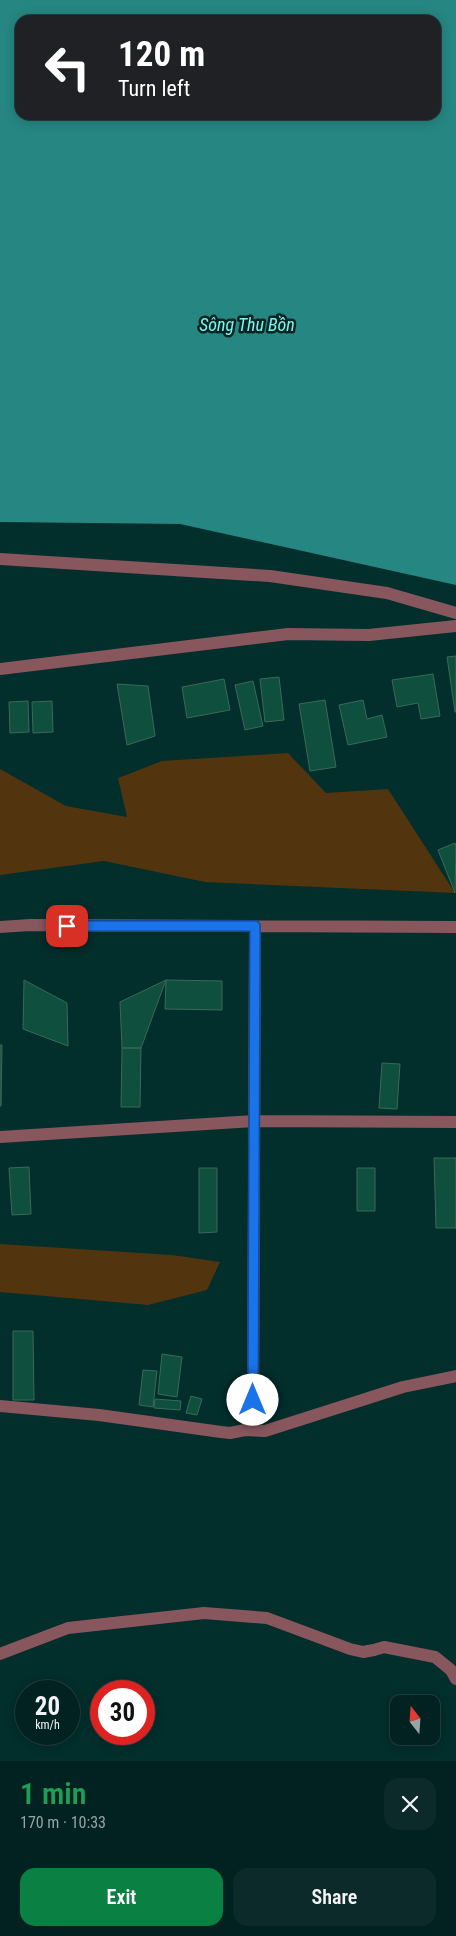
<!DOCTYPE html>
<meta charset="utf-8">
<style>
:root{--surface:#022221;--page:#0c2a2a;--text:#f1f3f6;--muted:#96a4a5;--line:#233f3f;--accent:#0b8043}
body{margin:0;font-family:"Roboto Condensed",sans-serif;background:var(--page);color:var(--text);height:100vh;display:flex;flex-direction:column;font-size:19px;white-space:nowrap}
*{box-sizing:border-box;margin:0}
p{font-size:16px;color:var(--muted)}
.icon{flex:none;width:28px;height:28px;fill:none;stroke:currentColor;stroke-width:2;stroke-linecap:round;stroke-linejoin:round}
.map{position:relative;height:1761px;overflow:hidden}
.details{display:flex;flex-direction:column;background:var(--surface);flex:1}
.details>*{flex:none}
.hud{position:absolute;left:15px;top:15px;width:426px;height:105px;border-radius:15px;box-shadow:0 2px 12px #0003,0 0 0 1px var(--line);background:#202124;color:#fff;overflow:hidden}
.needle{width:32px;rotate:343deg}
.buttons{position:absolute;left:390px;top:1695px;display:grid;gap:10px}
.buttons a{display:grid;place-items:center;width:50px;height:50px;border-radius:10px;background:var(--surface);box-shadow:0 2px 12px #0003,0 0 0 1px var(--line);font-size:25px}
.speed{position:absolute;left:15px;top:1680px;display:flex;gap:10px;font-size:25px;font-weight:700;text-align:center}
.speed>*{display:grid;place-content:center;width:65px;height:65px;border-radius:50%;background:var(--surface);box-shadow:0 2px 12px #0003,0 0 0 1px var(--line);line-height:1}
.speed small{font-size:12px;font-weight:400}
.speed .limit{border:8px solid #d22;background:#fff;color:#111}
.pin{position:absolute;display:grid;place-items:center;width:42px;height:42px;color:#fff;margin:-21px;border-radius:10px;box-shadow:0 2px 8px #0006}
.me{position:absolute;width:55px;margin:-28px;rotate:0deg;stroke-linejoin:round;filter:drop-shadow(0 0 4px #0008)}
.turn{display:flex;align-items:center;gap:18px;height:105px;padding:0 20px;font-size:22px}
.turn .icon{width:65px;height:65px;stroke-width:2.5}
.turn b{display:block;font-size:35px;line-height:42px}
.round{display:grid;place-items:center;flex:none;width:52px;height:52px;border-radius:15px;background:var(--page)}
.summary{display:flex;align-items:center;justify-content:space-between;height:85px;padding:0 20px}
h1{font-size:30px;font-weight:600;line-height:38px;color:#1e9e55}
.button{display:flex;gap:10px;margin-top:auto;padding:10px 20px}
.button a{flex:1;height:58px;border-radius:15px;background:var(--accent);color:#fff;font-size:20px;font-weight:600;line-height:58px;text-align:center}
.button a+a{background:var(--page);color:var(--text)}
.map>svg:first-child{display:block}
.green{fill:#52350e}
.water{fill:#268681;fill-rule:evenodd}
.building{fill:#0f4f3d;stroke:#3b6959}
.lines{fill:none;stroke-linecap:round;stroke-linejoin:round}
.minor{stroke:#88575e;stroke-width:12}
.route-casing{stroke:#114b97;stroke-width:12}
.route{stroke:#1a73e8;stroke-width:9}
.labels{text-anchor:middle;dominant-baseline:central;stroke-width:5;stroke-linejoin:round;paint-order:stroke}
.water-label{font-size:18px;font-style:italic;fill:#76f9f1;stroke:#062221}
</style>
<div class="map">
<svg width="456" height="1761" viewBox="0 0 456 1761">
<rect width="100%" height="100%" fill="#022e2c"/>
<path class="green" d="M 288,753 L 326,793 L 388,789 L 455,893 L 205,882 L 104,861 L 0,875 L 0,769 L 66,806 L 127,817 L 118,778 L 162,761 Z
M 0,1244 L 172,1255 L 220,1262 L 207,1290 L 148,1305 L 0,1292 Z"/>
<path class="water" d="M 0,0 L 456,0 L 456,585 L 180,524 L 0,522 ZM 20,20 L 436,20 L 436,115 L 20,115 Z"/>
<path class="building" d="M 456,656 L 456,712 L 455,712 L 447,657 Z
M 433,674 L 440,716 L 421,719 L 418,703 L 397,707 L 392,680 Z
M 279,677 L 284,720 L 265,722 L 260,679 Z
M 224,679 L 230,710 L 187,718 L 182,687 Z
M 253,681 L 263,726 L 245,730 L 235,685 Z
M 117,684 L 148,686 L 155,736 L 127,745 Z
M 325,700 L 336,767 L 310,771 L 299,704 Z
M 363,700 L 367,719 L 382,715 L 387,737 L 348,745 L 339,705 Z
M 28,701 L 29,732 L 10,733 L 9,702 Z
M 52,701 L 53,732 L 33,733 L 32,702 Z
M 455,843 L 456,846 L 455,893 L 438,850 Z
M 24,980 L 67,1003 L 68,1046 L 23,1029 Z
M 166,980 L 222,981 L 222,1010 L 165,1009 Z
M 166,980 L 141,1048 L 122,1048 L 120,1002 Z
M 0,1045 L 2,1045 L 1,1106 L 0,1106 Z
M 122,1048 L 141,1048 L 140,1107 L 121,1107 Z
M 382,1063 L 400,1064 L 397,1109 L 379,1108 Z
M 434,1158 L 456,1158 L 456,1228 L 436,1228 Z
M 29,1167 L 31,1214 L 12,1215 L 9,1168 Z
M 199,1168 L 217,1168 L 217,1232 L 199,1233 Z
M 357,1168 L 375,1168 L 375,1211 L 357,1211 Z
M 13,1331 L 33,1331 L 34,1400 L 13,1400 Z
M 162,1354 L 182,1357 L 177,1397 L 158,1394 Z
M 143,1370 L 157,1371 L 153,1407 L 139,1405 Z
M 191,1396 L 202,1399 L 197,1415 L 186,1413 Z
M 155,1399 L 181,1401 L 180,1410 L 154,1408 Z"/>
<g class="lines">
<path class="minor" d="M 0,559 L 270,576 L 387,593 L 456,613
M 0,669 L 288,634 L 369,635 L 456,626
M 0,927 L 30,925 L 456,927
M 0,1137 L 254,1121 L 456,1122
M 0,1406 L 99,1415 L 221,1432 L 230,1433 L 245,1430 L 265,1431 L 403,1387 L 456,1376
M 245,1430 L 249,1427 L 253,1419 L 255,926
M 0,1654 L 68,1628 L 204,1613 L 267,1618 L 350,1649 L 363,1652 L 374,1650 L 384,1647 L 435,1657 L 451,1670 L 456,1679"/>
</g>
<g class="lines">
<defs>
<path id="route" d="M 67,926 L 255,926 L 253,1400"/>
</defs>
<use href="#route" class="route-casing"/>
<use href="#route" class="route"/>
</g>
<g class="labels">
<g class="water-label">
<text x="247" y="324">Sông Thu Bồn</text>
</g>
</g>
</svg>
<div class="buttons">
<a><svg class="needle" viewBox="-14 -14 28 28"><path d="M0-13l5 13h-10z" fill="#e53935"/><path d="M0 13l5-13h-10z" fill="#96a4a5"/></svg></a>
</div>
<div class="speed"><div>20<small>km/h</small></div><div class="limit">30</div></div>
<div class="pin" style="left:67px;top:926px;background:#d93025"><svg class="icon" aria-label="arrive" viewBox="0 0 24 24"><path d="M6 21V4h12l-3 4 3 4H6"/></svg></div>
<svg class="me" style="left:253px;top:1400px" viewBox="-20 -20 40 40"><circle r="19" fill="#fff"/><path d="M0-13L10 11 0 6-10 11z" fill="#1a73e8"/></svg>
<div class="hud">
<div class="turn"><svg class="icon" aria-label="left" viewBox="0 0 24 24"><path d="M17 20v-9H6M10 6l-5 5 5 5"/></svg><div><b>120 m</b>Turn left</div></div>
</div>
</div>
<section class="details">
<div class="summary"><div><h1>1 min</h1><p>170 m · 10:33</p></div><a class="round"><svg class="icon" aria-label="close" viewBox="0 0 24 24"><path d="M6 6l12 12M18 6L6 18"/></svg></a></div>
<div class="button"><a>Exit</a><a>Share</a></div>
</section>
